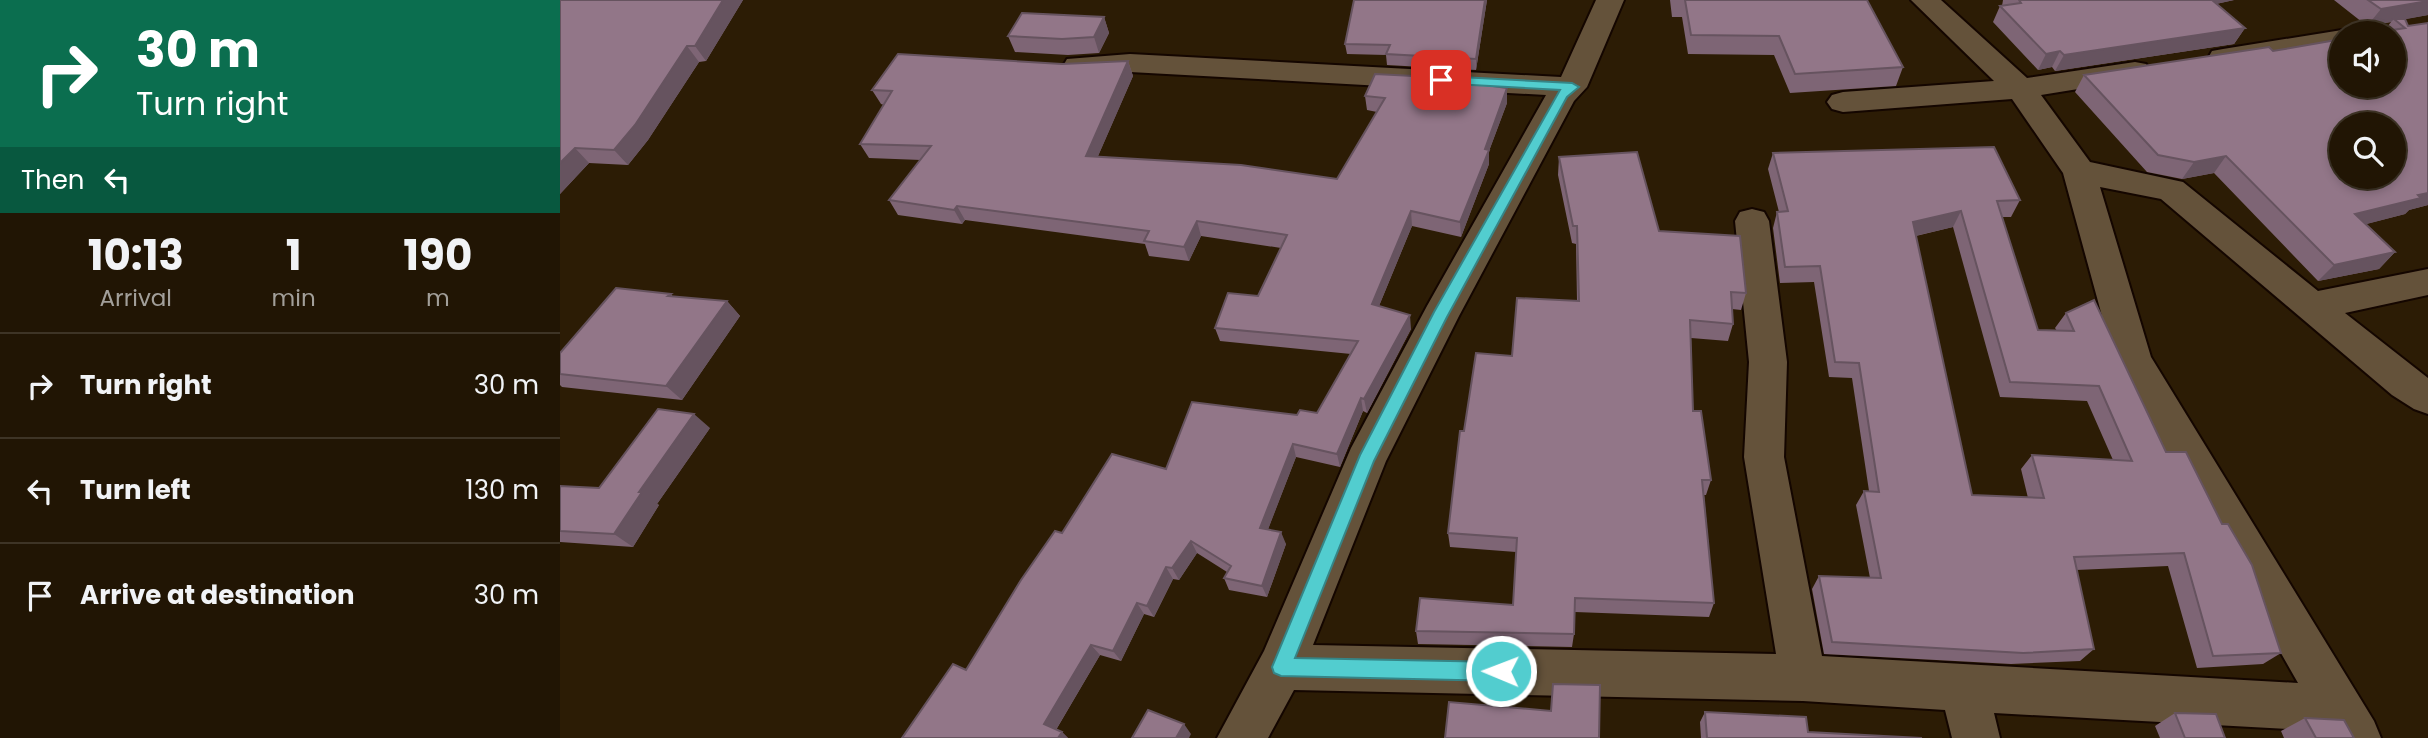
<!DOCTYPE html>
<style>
:root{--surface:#211504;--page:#291e0e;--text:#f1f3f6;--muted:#a29f9a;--line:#3e3426}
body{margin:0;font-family:Poppins,sans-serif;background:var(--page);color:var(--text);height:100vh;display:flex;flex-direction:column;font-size:26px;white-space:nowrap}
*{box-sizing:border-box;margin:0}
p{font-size:23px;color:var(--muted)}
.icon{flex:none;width:38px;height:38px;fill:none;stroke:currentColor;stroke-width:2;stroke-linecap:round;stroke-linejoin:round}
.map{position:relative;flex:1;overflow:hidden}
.sheet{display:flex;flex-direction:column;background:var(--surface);width:560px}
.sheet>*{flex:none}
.top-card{background:#0b6e4f;color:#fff;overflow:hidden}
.controls{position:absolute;left:1769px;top:21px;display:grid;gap:14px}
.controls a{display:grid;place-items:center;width:77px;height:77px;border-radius:50%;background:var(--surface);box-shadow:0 4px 10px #0003,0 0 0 2px var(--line);font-size:35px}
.pin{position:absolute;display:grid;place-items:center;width:60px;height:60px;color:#fff;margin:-30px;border-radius:14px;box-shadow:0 4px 10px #0006}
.me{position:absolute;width:77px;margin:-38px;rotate:271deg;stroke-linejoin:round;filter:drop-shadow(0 0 5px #0008)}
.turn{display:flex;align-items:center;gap:24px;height:147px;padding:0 21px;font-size:32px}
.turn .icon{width:91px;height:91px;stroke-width:2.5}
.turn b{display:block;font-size:49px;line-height:60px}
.then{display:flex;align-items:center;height:66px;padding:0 21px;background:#0003;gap:14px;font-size:26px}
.eta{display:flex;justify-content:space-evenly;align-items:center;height:119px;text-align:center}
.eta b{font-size:42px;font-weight:700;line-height:49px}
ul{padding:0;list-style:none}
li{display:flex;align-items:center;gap:21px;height:105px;padding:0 21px;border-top:2px solid var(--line)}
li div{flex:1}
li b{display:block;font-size:26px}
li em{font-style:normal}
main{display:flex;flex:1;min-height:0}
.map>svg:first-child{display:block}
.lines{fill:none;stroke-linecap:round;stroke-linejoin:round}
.minor-casing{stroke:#140600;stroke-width:4}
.minor{fill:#64523a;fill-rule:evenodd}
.wall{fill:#7e6575;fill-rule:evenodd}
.shaded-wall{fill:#66535f}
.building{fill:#927688;stroke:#66535f;stroke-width:2;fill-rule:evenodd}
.route{fill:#52cdcf;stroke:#358587;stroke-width:2}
</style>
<main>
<section class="sheet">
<div class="top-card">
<div class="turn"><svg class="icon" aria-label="right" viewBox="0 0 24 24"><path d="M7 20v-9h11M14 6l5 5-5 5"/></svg><div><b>30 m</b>Turn right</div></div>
<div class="then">Then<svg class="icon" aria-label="left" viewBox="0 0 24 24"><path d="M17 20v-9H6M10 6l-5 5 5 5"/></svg></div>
</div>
<div class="eta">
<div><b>10:13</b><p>Arrival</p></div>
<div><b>1</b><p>min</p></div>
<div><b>190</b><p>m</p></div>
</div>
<ul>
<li><svg class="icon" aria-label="right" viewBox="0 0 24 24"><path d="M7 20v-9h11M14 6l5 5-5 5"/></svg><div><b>Turn right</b></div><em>30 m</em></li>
<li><svg class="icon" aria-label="left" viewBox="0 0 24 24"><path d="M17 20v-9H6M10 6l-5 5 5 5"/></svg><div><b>Turn left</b></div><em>130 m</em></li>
<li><svg class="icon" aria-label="arrive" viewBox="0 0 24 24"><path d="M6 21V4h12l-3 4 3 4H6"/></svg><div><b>Arrive at destination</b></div><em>30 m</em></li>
</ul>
</section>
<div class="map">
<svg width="1868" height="738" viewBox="0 0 1868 738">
<rect width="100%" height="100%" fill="#2c1c05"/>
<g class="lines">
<defs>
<path id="minor" d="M 1036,0 L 1064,0 L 1027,87 L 1014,101 L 899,316 L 826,461 L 753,645 L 1216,654 L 1184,457 L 1189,362 L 1175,221 L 1180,212 L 1192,209 L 1204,212 L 1209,221 L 1227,362 L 1224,457 L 1262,656 L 1738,683 L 1554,360 L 1503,173 L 1452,99 L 1283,112 L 1272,109 L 1267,102 L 1272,95 L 1283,92 L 1434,81 L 1351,0 L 1381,0 L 1467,78 L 1575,62 L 1586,64 L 1590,71 L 1586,78 L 1481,95 L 1530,162 L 1623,182 L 1758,291 L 1868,269 L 1868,295 L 1785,313 L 1868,378 L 1868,414 L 1854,409 L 1832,395 L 1601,199 L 1540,187 L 1591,357 L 1814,721 L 1821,738 L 1770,738 L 1766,731 L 1434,713 L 1440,738 L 1392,738 L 1385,710 L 1243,701 L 734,690 L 708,738 L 657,738 L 704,651 L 791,448 L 867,306 L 986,95 L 570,72 L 518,75 L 507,73 L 503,66 L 507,59 L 570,54 L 1001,77 Z
M 1782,30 L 1793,33 L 1782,33 L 1782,48 L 1663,67 L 1652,65 L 1648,58 L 1652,51 L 1663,49 Z"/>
</defs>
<use href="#minor" class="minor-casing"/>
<use href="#minor" class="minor"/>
</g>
<path class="wall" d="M 0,0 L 183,0 L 146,61 L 139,62 L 88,140 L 68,165 L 29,163 L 0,194 Z
M 927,0 L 916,70 L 827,65 L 826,55 L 787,54 L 785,44 Z
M 1110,0 L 1307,0 L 1343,67 L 1336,86 L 1230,93 L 1214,55 L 1128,54 L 1122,17 L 1112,17 Z
M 1443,0 L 1674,0 L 1656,4 L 1685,28 L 1674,44 L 1495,71 L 1492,67 L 1478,70 L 1433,22 L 1440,6 L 1442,6 Z
M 1774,0 L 1868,0 L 1868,15 L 1845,19 L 1848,26 L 1868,23 L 1868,205 L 1849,210 L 1845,214 L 1806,224 L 1835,252 L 1819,269 L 1758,281 L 1654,173 L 1622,179 L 1587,172 L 1515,92 L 1524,75 L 1713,51 L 1824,31 L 1831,22 L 1807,26 Z
M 544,17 L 549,33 L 539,53 L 508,55 L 455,52 L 448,36 Z
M 568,61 L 573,76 L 538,156 L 777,179 L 817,112 L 807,110 L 805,96 L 912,79 L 912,83 L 947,88 L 947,103 L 929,151 L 929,164 L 901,237 L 852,226 L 819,306 L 851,329 L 807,413 L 803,411 L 780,467 L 736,457 L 708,529 L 726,544 L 707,597 L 669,590 L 664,578 L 667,572 L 637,553 L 619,580 L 613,579 L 594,617 L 584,614 L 561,661 L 540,655 L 496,730 L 502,732 L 508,738 L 342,738 L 406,670 L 502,533 L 606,469 L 737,415 L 757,413 L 791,354 L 660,341 L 655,328 L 698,296 L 721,248 L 641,236 L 629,261 L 589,256 L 585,244 L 405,220 L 402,224 L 338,215 L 329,200 L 361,160 L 309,158 L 300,144 L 324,105 L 321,104 L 312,90 L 502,64 Z
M 1213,153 L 1460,200 L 1451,217 L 1442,217 L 1478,330 L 1497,331 L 1495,328 L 1506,313 L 1606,452 L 1721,653 L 1703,664 L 1637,668 L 1608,566 L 1516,570 L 1534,649 L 1520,661 L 1451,664 L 1264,654 L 1252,589 L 1259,576 L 1310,578 L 1296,505 L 1304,491 L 1309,491 L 1292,378 L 1269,377 L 1254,282 L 1220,283 L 1213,228 L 1217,212 L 1219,212 L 1208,169 ZM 1393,227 L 1440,397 L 1527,401 L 1553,460 L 1472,455 L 1461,469 L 1468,498 L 1412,495 L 1356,236 Z
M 999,157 L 1099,231 L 1186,293 L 1181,310 L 1172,309 L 1173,324 L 1168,341 L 1131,338 L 1133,411 L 1151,480 L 1146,495 L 1144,495 L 1154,603 L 1149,617 L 1015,612 L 1014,634 L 1012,647 L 858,644 L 856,631 L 953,605 L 956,552 L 890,547 L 888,533 L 904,431 L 952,356 L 1017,300 L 1016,244 L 1012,243 L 998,175 Z
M 111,294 L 113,297 L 167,301 L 180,316 L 122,400 L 2,387 L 0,385 L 0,353 Z
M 150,428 L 97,504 L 99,505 L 73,547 L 0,542 L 0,486 L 39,488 Z
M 1145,712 L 1248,732 L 1362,738 L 1141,738 L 1140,722 Z
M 1615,713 L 1665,738 L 1600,738 L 1595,726 Z
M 1745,718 L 1794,738 L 1724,738 L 1721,731 Z"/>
<path class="shaded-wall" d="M 163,0 L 183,0 L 146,61 L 135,46 Z
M 925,0 L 927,0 L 916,70 L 916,59 Z
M 1639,0 L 1674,0 L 1633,9 Z
M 1868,1 L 1868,15 L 1836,21 L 1834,19 L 1831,22 L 1807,26 L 1821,9 Z
M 544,17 L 549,33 L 539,53 L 534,37 Z
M 1685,28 L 1674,44 L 1495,71 L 1504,55 Z
M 127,46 L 139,62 L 88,140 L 68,165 L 54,150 Z
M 1500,51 L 1492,67 L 1478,70 L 1486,54 Z
M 568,61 L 573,76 L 532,170 L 526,156 Z
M 947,88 L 947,103 L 929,151 L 929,164 L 901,237 L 900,222 L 925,149 Z
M 15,148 L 29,163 L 0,194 L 0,163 Z
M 1666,156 L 1654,173 L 1622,179 L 1634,162 Z
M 1868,193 L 1868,205 L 1849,210 L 1845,214 L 1780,231 L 1795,214 Z
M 397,206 L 405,220 L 402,224 L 394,210 Z
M 851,211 L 852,226 L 814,318 L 812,304 Z
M 1401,211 L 1393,227 L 1346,238 L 1353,222 Z
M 637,221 L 641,236 L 629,261 L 624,247 Z
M 1835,252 L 1819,269 L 1758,281 L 1774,265 Z
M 167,301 L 180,316 L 122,400 L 106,386 Z
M 850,315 L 851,329 L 807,413 L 804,399 Z
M 801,398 L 803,411 L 780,467 L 777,454 Z
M 134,414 L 150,428 L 97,504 L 99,505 L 73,547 L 54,534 L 79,492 Z
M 733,444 L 736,457 L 704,540 L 700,528 Z
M 721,532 L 726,544 L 707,597 L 702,586 Z
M 631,541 L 637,553 L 619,580 L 612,568 Z
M 606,567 L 613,579 L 594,617 L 587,606 Z
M 577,603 L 584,614 L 561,661 L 553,651 Z
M 531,645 L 540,655 L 494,733 L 484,724 Z
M 624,724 L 631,734 L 629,738 L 616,738 Z
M 502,732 L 508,738 L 498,738 Z"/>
<path class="building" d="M 0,0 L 163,0 L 135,46 L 127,46 L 75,125 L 54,150 L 15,148 L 0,163 Z
M 794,0 L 925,0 L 916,59 L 826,54 L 830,45 L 785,44 Z
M 1125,0 L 1307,0 L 1343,67 L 1235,74 L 1219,36 L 1131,35 Z
M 1459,0 L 1652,0 L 1685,28 L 1504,55 L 1500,51 L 1486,54 L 1440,6 L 1461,3 Z
M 1808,0 L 1868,0 L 1868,1 L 1821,9 Z
M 462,13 L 544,17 L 534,37 L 502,39 L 448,36 Z
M 1834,19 L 1845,19 L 1848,26 L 1868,23 L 1868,193 L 1858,195 L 1861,198 L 1795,214 L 1835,252 L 1774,265 L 1666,156 L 1634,162 L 1598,155 L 1524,75 L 1709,47 L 1713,51 L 1782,39 L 1782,86 L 1834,86 L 1834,33 L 1813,33 L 1845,28 ZM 1782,124 L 1834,124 L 1834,177 L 1782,177 Z
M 338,54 L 502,64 L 568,61 L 526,156 L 681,165 L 777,179 L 825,98 L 805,96 L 815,74 L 912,79 L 911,83 L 947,88 L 925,149 L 929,150 L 900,222 L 851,211 L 812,304 L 850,315 L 804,399 L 801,398 L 777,454 L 733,444 L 700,528 L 721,532 L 702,586 L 664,578 L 671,566 L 631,541 L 612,568 L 606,567 L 587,606 L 577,603 L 553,651 L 531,645 L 484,724 L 502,732 L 498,738 L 342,738 L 393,664 L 406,670 L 461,580 L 495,531 L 502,533 L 552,454 L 606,469 L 632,402 L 737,415 L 740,410 L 757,413 L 798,341 L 655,328 L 668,293 L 698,296 L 727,235 L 637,221 L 624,247 L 584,241 L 589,231 L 397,206 L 394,210 L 329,200 L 371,146 L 300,144 L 332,91 L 312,90 Z
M 1434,147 L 1460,200 L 1437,201 L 1478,330 L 1514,331 L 1506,313 L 1534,300 L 1606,452 L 1626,452 L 1662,524 L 1668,524 L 1692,565 L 1721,653 L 1653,656 L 1624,553 L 1514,557 L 1534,649 L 1463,653 L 1272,642 L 1259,576 L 1321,578 L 1304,491 L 1319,492 L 1299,363 L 1275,362 L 1260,266 L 1225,267 L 1217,212 L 1228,211 L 1213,153 ZM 1401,211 L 1450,382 L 1539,386 L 1572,461 L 1472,455 L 1484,498 L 1412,495 L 1353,222 Z
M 1077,152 L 1099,231 L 1180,236 L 1186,293 L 1171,292 L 1173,324 L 1130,320 L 1133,411 L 1141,411 L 1151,480 L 1142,480 L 1154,603 L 1015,598 L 1014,634 L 856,631 L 860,598 L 953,605 L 957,538 L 888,533 L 900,431 L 904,431 L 916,353 L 952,356 L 957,298 L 1019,301 L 1017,226 L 1013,226 L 999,157 Z
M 56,288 L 111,294 L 108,296 L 167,301 L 106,386 L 0,374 L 0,353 Z
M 98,409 L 134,414 L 79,492 L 82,492 L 54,534 L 0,531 L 0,486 L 39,488 Z
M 993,684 L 1040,685 L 1039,738 L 885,738 L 889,702 L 991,711 Z
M 588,710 L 624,724 L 616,738 L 572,738 Z
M 1145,712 L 1246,717 L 1248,732 L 1362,738 L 1147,738 Z
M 1615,713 L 1656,714 L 1665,738 L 1625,738 Z
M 1745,718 L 1784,720 L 1794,738 L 1756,738 Z"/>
<path class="route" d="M 881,76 L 1012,83 L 1019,87 L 1007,97 L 887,317 L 814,461 L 735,658 L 941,662 L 948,665 L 951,671 L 948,678 L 941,681 L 721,676 L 714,673 L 712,667 L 800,455 L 874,312 L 1000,90 L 876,83 L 874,80 Z"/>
</svg>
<div class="controls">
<a><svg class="icon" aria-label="sound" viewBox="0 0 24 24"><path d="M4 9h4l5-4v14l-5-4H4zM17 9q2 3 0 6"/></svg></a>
<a><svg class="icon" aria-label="search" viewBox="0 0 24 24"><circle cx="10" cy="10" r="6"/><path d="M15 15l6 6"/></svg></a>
</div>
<div class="pin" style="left:881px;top:80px;background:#d93025"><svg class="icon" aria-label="arrive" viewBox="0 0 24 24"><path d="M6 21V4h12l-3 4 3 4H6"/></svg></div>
<svg class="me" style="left:941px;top:671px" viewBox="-20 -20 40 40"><circle r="17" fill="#52cdcf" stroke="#fff" stroke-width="3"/><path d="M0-11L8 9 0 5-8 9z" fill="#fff"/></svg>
</div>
</main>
